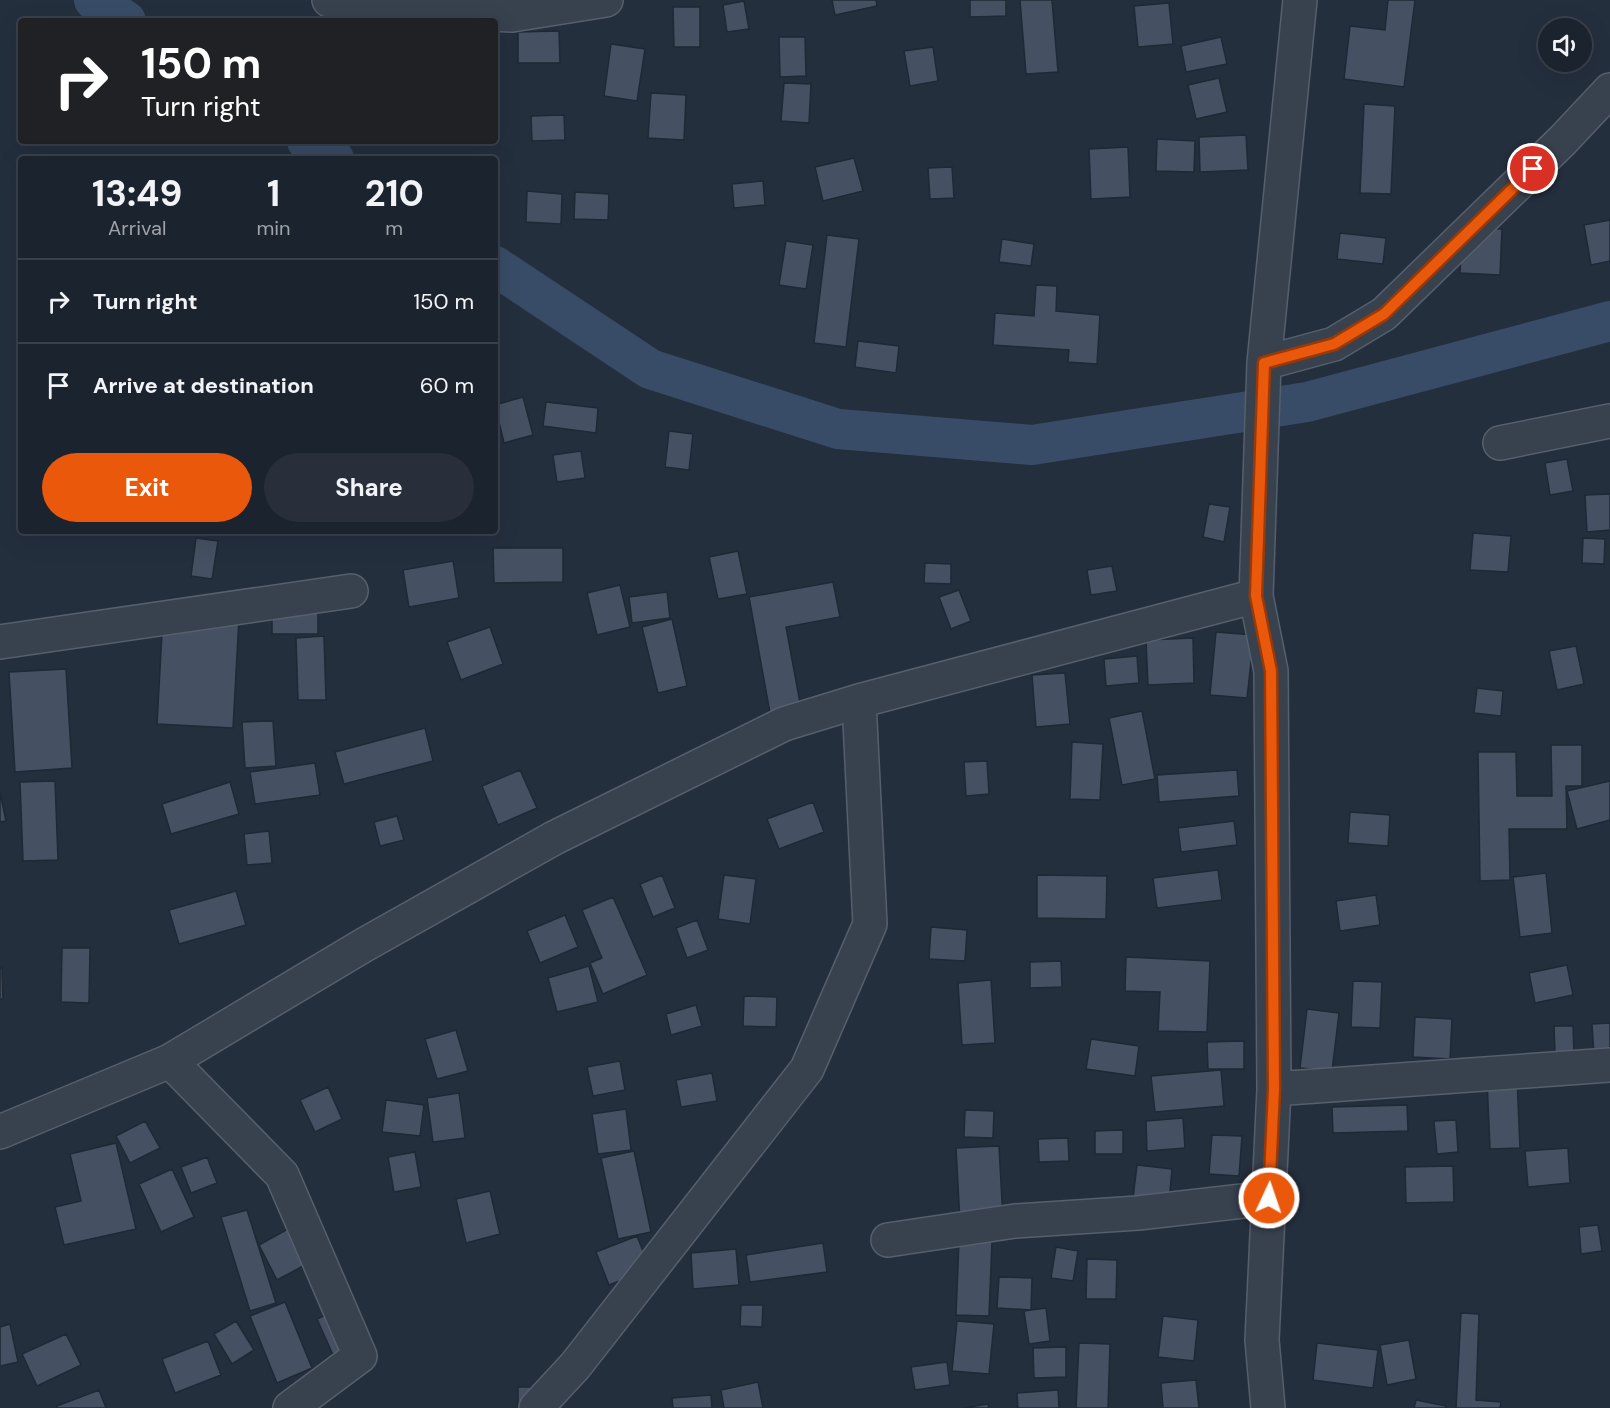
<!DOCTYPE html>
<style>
:root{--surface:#1b232e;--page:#282f3a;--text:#f1f3f6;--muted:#a0a4aa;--line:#39404a;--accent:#ea580c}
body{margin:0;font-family:"DM Sans",sans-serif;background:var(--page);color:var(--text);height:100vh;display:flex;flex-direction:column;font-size:22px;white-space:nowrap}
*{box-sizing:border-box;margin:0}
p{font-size:20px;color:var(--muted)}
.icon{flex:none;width:33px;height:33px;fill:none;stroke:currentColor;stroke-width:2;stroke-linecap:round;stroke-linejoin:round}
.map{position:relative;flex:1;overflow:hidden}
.side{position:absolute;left:18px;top:156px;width:480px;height:378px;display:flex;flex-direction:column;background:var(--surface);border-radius:6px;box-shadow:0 6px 24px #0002,0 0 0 2px var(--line)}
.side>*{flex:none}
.banner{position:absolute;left:18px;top:18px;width:480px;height:126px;border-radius:6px;box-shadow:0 6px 24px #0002,0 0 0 2px var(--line);background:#202124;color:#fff;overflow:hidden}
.controls{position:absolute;left:1538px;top:18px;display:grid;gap:12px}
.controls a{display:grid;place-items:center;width:54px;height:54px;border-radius:50%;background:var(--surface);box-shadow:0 6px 24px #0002,0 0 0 2px var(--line);font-size:30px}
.pin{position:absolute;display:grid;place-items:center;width:51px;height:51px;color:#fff;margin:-26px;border:3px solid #fff;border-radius:50%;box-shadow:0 2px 6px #0007}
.me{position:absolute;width:66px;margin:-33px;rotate:3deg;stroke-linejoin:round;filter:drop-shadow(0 0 4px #0008)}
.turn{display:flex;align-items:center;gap:21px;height:126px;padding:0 24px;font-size:27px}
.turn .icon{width:78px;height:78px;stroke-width:2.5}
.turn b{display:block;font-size:42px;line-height:51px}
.eta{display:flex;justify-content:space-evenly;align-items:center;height:102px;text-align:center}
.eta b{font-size:36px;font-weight:700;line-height:42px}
.primary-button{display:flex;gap:12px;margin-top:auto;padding:12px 24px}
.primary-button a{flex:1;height:69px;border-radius:36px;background:var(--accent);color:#fff;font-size:24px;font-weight:700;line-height:69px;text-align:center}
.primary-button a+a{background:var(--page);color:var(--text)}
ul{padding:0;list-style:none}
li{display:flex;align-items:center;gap:18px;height:84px;padding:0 24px;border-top:2px solid var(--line)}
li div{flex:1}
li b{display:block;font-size:22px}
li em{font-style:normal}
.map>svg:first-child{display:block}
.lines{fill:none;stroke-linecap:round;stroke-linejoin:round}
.canal{stroke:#394c67;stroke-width:40}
.building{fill:#455162;stroke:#1f2835;stroke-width:1.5}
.minor-casing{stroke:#565f6c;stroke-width:36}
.minor{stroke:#38414e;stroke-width:33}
.route-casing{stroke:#983908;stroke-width:15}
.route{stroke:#ea580c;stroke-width:10}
</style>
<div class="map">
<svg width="1610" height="1408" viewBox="0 0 1610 1408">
<rect width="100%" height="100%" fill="#242f3e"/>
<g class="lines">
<path class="canal" d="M 94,0 L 126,21
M 307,141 L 334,159
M 495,266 L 650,369 L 838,429 L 1032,445 L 1307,402 L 1610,321"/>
</g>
<path class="building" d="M 832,0 L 876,0 L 877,6 L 835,15 Z
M 970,0 L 1006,0 L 1006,16 L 970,17 Z
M 1020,0 L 1052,0 L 1058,72 L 1026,74 Z
M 1388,0 L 1415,0 L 1404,87 L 1344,79 L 1350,26 L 1385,30 Z
M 744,1 L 749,29 L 727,32 L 723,5 Z
M 1169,3 L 1173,44 L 1138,47 L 1134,6 Z
M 673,7 L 700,7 L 700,47 L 674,47 Z
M 559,31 L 560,63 L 518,63 L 518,32 Z
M 779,37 L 805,37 L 806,76 L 780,77 Z
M 1221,37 L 1227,64 L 1186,72 L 1181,46 Z
M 611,44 L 645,49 L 637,101 L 604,96 Z
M 933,47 L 938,81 L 910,86 L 904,51 Z
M 1219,78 L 1227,112 L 1196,119 L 1188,85 Z
M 784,83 L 811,84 L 809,123 L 781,121 Z
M 651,93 L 686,95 L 684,140 L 648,138 Z
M 1364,104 L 1395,106 L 1391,194 L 1360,193 Z
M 564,115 L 565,140 L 532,141 L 531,116 Z
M 1246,135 L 1248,170 L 1200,172 L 1199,137 Z
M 1157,139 L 1195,141 L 1194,172 L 1156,171 Z
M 1128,147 L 1130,197 L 1091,199 L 1089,149 Z
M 854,158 L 863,191 L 823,201 L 815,167 Z
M 952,167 L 954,198 L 930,199 L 928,168 Z
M 763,181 L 765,205 L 734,208 L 732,184 Z
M 527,191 L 562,194 L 561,224 L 526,222 Z
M 575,192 L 609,194 L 608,220 L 574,219 Z
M 1610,220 L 1610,261 L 1591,265 L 1584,225 Z
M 1462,227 L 1502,229 L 1500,275 L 1460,273 Z
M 1340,233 L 1386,238 L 1383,264 L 1337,259 Z
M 827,235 L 859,239 L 846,347 L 814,343 Z
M 1002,239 L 1034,244 L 1031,266 L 999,262 Z
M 786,241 L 813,245 L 806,289 L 779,285 Z
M 1036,285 L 1057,286 L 1056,311 L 1100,315 L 1097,364 L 1068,362 L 1069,350 L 993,345 L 995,313 L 1034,316 Z
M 858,341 L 899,346 L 896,373 L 855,367 Z
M 523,397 L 533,435 L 504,443 L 495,405 Z
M 546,402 L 598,408 L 596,433 L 543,426 Z
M 669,431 L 693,434 L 689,470 L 665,467 Z
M 581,451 L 585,478 L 557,482 L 553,455 Z
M 1567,459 L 1573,491 L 1550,495 L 1545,463 Z
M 1610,494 L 1610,530 L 1587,532 L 1585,495 Z
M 1209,504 L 1230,507 L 1224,542 L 1203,537 Z
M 1473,533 L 1511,536 L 1508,572 L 1470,570 Z
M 196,538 L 218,541 L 212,579 L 191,576 Z
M 1583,538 L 1605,539 L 1604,564 L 1582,563 Z
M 493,548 L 563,548 L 563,582 L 494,583 Z
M 738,551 L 747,594 L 718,599 L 709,557 Z
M 453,561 L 459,598 L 409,607 L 403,570 Z
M 925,563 L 951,564 L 951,584 L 924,583 Z
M 1112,566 L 1117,591 L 1091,595 L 1087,570 Z
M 833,582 L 840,617 L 786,627 L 801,708 L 770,713 L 749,597 Z
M 620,585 L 630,627 L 597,635 L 587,593 Z
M 959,590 L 971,621 L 951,629 L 939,597 Z
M 667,592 L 670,618 L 632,623 L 629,597 Z
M 318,600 L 318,634 L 272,634 L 272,601 Z
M 163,614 L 239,618 L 233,728 L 157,724 Z
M 672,619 L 687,686 L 658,693 L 642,627 Z
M 490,627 L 503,664 L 461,680 L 447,642 Z
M 1216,632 L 1254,635 L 1247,698 L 1210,695 Z
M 324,636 L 326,700 L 298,700 L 296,638 Z
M 1193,638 L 1194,683 L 1148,685 L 1146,640 Z
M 1576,646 L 1584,684 L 1557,690 L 1549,651 Z
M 1137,656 L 1139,683 L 1106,686 L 1104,659 Z
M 66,669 L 72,768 L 15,772 L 9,672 Z
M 1065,673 L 1070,724 L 1036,727 L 1032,675 Z
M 1477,688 L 1503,691 L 1501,716 L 1474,713 Z
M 1142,711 L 1155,779 L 1122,785 L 1109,718 Z
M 273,721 L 276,766 L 245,768 L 242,722 Z
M 425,728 L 433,761 L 344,784 L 335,752 Z
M 1072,742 L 1103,744 L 1100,800 L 1070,799 Z
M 1551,745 L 1582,745 L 1582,786 L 1566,786 L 1567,829 L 1509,829 L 1510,880 L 1480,881 L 1478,752 L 1516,752 L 1517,796 L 1552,796 Z
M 987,761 L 989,794 L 966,796 L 964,762 Z
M 315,763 L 320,795 L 255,804 L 250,772 Z
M 520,770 L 537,808 L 498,825 L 482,786 Z
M 1237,770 L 1239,796 L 1159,802 L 1157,775 Z
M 55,781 L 58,860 L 23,861 L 20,782 Z
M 1610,781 L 1610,820 L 1577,829 L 1567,791 Z
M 230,782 L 239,814 L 171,834 L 162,804 Z
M 0,792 L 6,821 L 0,822 Z
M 813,802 L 824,832 L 779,849 L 767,819 Z
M 1350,812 L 1390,815 L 1388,846 L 1348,843 Z
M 397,816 L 404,840 L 380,846 L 374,822 Z
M 1234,821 L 1237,845 L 1181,852 L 1178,828 Z
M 269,831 L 272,863 L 247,865 L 244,834 Z
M 1218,870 L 1222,900 L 1157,908 L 1153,878 Z
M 1546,873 L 1552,933 L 1520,937 L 1513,877 Z
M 662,875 L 675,908 L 653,917 L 640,884 Z
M 724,875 L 756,879 L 750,924 L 718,919 Z
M 1037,875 L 1107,876 L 1106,919 L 1037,918 Z
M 236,891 L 246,925 L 179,944 L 169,910 Z
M 1376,895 L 1380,925 L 1340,931 L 1336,901 Z
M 613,897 L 647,975 L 603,994 L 590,963 L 602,958 L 582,910 Z
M 565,915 L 578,947 L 540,963 L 527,931 Z
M 697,920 L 708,950 L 687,958 L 676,928 Z
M 931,927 L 967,930 L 965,961 L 929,959 Z
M 62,948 L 90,948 L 89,1003 L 61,1002 Z
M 1126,957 L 1210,961 L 1207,1032 L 1158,1031 L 1160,992 L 1125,991 Z
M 1061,961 L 1062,987 L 1030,988 L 1030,962 Z
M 1567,965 L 1573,995 L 1535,1003 L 1529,973 Z
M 589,966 L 598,1002 L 557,1012 L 548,978 Z
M 0,968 L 2,968 L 3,999 L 0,999 Z
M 991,980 L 995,1043 L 962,1045 L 958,983 Z
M 1353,981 L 1382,982 L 1380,1028 L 1351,1027 Z
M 744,996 L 777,997 L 776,1027 L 743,1026 Z
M 696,1005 L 702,1026 L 671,1035 L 666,1014 Z
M 1307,1009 L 1339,1013 L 1332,1071 L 1300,1068 Z
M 1415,1017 L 1452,1019 L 1450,1059 L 1413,1057 Z
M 1610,1023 L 1610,1054 L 1594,1056 L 1592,1024 Z
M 1554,1026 L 1573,1026 L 1574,1054 L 1555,1054 Z
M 456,1030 L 468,1071 L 437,1079 L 425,1039 Z
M 1091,1039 L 1139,1046 L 1135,1076 L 1086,1069 Z
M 1244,1041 L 1244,1069 L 1208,1069 L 1207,1042 Z
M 620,1061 L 625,1090 L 593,1096 L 587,1067 Z
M 1221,1070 L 1224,1106 L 1155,1112 L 1151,1076 Z
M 712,1073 L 717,1101 L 681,1107 L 676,1080 Z
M 1517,1078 L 1520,1148 L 1490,1149 L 1487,1079 Z
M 328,1087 L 342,1119 L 315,1132 L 300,1100 Z
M 459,1093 L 465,1138 L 433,1142 L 427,1098 Z
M 386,1100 L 424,1105 L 420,1136 L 382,1132 Z
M 1407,1105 L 1408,1131 L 1333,1133 L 1332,1107 Z
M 626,1109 L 631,1150 L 598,1154 L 592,1114 Z
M 965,1110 L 994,1111 L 993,1138 L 964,1137 Z
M 1183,1118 L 1185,1148 L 1147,1151 L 1146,1121 Z
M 1456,1120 L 1458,1152 L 1437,1154 L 1434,1121 Z
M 145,1121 L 160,1148 L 130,1163 L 116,1136 Z
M 1123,1130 L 1123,1154 L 1095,1154 L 1095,1131 Z
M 1212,1135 L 1242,1136 L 1239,1176 L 1209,1174 Z
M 1068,1138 L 1069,1161 L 1039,1162 L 1038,1139 Z
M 116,1143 L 136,1229 L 64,1245 L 55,1207 L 81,1201 L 70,1154 Z
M 999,1146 L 1003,1220 L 960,1222 L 956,1148 Z
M 1568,1148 L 1570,1183 L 1528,1187 L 1525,1151 Z
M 634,1151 L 651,1232 L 618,1239 L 601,1158 Z
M 415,1152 L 421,1187 L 394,1192 L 388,1157 Z
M 207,1157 L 217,1183 L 191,1193 L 181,1167 Z
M 1137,1165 L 1172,1169 L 1169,1202 L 1133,1198 Z
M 1453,1166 L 1454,1202 L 1406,1203 L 1405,1167 Z
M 172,1169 L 194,1217 L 161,1232 L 139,1184 Z
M 490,1191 L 500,1234 L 466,1243 L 456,1199 Z
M 247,1210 L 276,1303 L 250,1311 L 221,1217 Z
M 297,1224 L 316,1259 L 277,1280 L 259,1245 Z
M 1598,1225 L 1602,1251 L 1581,1254 L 1579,1227 Z
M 637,1236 L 650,1269 L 609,1285 L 596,1252 Z
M 959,1241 L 992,1242 L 989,1316 L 956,1315 Z
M 823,1243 L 827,1272 L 750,1282 L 746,1255 Z
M 1056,1247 L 1078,1251 L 1073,1281 L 1051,1278 Z
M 736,1249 L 739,1285 L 693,1289 L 691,1253 Z
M 1087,1259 L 1117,1260 L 1116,1299 L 1086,1299 Z
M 999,1277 L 1032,1278 L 1031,1310 L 997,1308 Z
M 285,1302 L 312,1368 L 277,1383 L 250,1316 Z
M 741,1305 L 763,1305 L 762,1327 L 740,1326 Z
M 344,1307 L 360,1342 L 333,1355 L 317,1319 Z
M 1046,1308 L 1050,1341 L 1029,1344 L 1024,1311 Z
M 1461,1313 L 1479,1314 L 1476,1400 L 1501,1402 L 1500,1408 L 1456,1408 Z
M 1163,1316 L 1198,1320 L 1194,1361 L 1158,1357 Z
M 236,1321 L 254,1350 L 232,1364 L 214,1334 Z
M 957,1321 L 994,1324 L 989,1374 L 952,1371 Z
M 10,1324 L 18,1362 L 0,1366 L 0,1327 Z
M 66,1334 L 81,1365 L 37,1386 L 22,1354 Z
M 1409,1340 L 1416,1379 L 1387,1385 L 1380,1345 Z
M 208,1341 L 221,1375 L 175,1393 L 162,1359 Z
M 1079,1343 L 1110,1344 L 1108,1408 L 1076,1408 Z
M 1317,1343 L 1378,1350 L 1373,1388 L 1313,1380 Z
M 1066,1347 L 1066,1377 L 1034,1378 L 1033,1348 Z
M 947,1362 L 950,1385 L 915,1390 L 911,1367 Z
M 1196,1380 L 1199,1408 L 1163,1408 L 1161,1383 Z
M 758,1382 L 763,1408 L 724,1408 L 721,1390 Z
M 518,1387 L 544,1387 L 544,1408 L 518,1408 Z
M 99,1390 L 106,1408 L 57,1408 L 57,1406 Z
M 1058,1390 L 1059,1408 L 1018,1408 L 1017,1393 Z
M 711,1395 L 712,1408 L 673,1408 L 672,1398 Z
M 1416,1400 L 1446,1406 L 1446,1408 L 1414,1408 Z
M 988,1404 L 989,1408 L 964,1408 Z"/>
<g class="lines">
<defs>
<path id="minor" d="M 329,0 L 374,8 L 512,15 L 606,0
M 1264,363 L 1334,344 L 1384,314 L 1563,140 L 1610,90
M 1500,443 L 1610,421
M 0,642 L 351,591
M 170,1061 L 282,1175 L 360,1356 L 290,1408
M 1274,1089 L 1610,1065
M 0,1132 L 170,1061 L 364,945 L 554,838 L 784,724 L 859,701 L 1256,596
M 888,1240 L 1015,1221 L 1138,1213 L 1269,1198
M 536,1408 L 575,1366 L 807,1069 L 870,924 L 859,701
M 1268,1408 L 1262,1340 L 1274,1089 L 1271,671 L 1256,596 L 1264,363 L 1300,0"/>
</defs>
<use href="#minor" class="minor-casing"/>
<use href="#minor" class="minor"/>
</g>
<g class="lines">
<defs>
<path id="route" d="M 1269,1198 L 1274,1089 L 1271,671 L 1256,596 L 1264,363 L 1334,344 L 1384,314 L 1533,169"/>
</defs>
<use href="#route" class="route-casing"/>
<use href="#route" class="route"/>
</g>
</svg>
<div class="controls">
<a><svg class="icon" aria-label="sound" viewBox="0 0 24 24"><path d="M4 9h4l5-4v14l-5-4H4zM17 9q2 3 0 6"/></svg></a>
</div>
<div class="pin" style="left:1533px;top:169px;background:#d93025"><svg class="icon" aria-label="arrive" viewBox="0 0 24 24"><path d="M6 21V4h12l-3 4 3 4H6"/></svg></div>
<svg class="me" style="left:1269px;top:1198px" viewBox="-20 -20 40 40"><circle r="17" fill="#ea580c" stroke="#fff" stroke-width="3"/><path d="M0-11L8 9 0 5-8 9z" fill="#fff"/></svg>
<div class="banner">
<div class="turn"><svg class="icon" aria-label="right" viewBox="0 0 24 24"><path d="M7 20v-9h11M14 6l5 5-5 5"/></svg><div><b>150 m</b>Turn right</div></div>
</div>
<section class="side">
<div class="eta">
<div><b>13:49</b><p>Arrival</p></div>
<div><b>1</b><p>min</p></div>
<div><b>210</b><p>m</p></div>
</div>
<ul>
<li><svg class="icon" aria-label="right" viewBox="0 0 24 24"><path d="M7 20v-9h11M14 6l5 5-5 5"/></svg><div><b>Turn right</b></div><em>150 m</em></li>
<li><svg class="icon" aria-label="arrive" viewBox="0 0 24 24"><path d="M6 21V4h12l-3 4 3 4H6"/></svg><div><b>Arrive at destination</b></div><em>60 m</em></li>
</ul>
<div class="primary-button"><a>Exit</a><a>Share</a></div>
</section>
</div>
